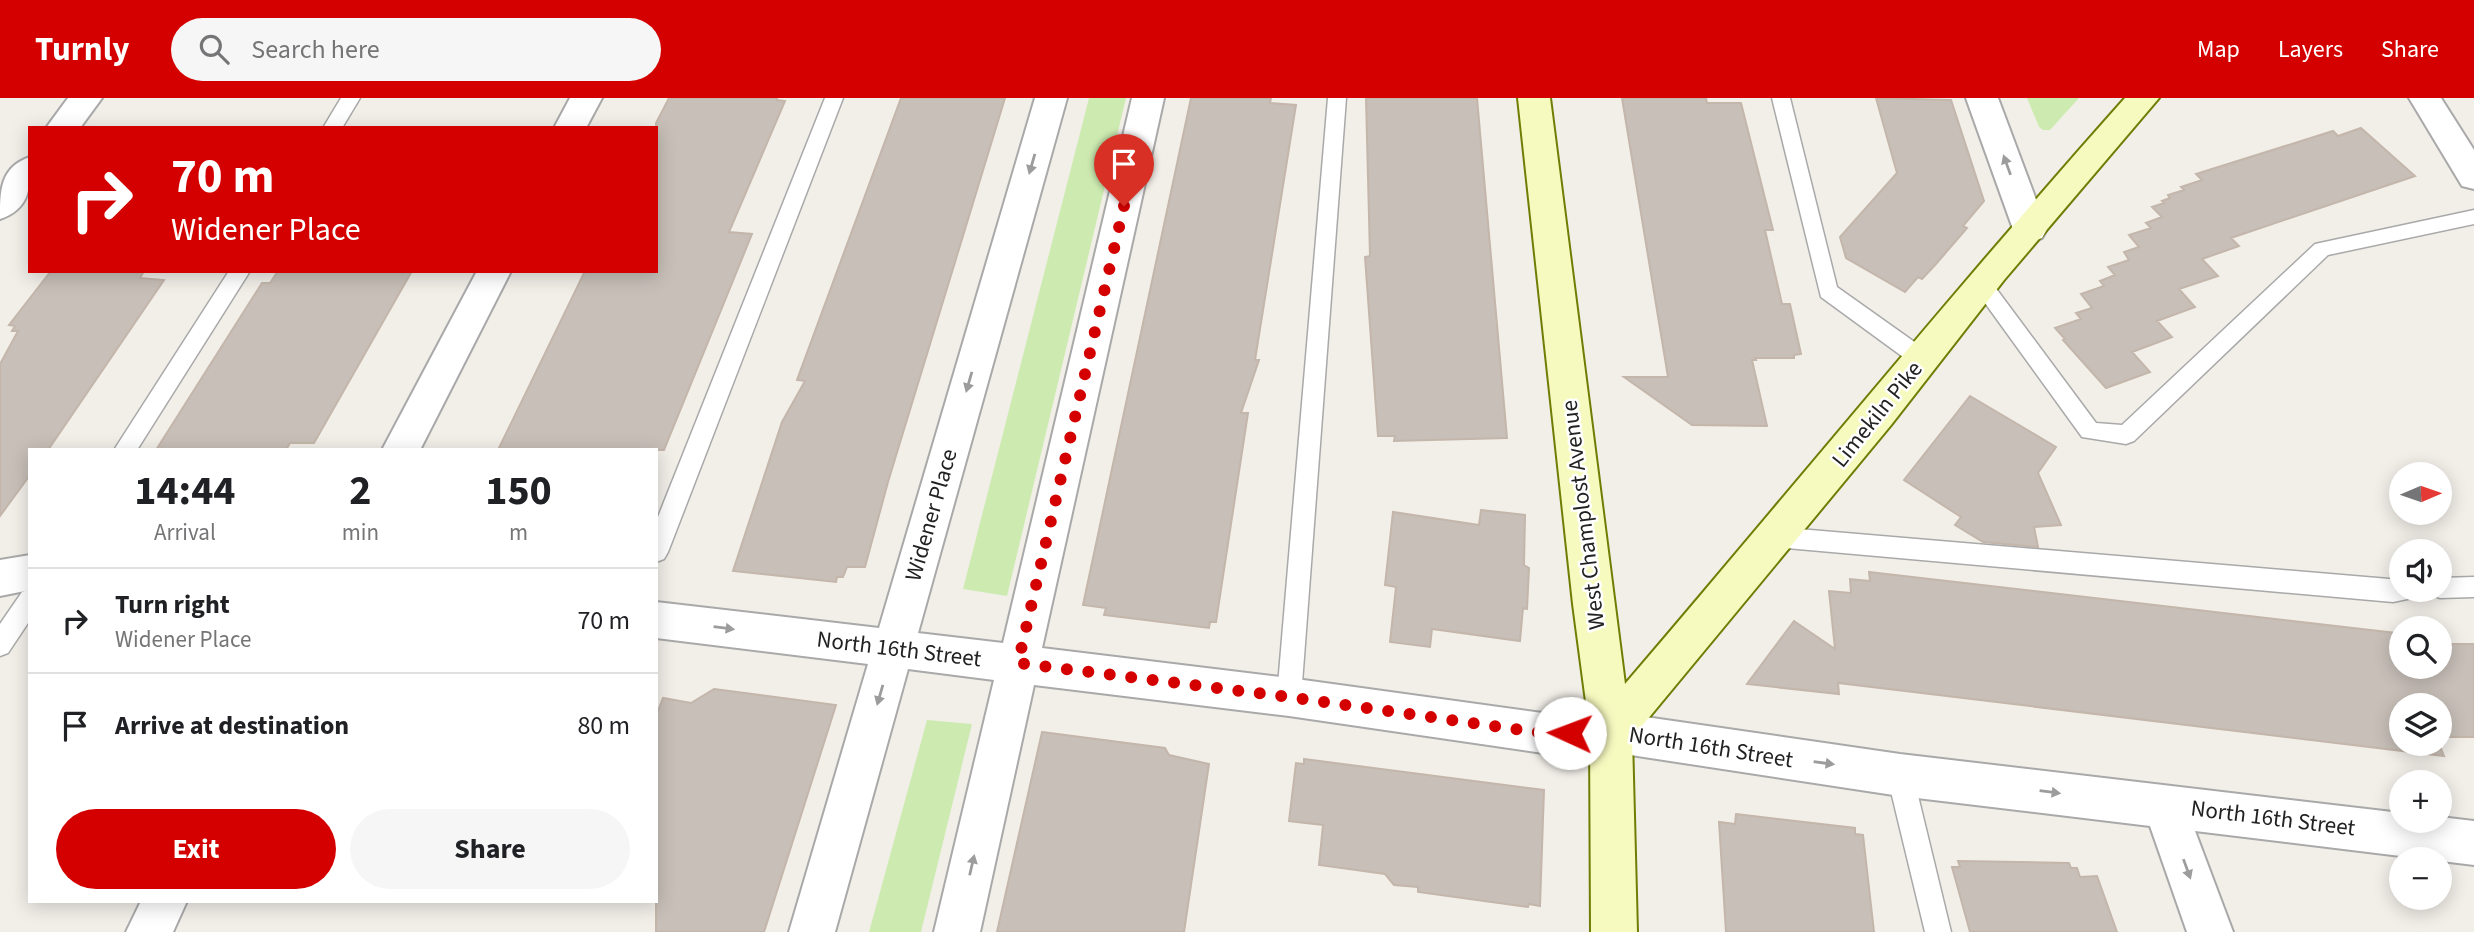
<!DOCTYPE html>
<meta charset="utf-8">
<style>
:root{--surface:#fff;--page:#f6f6f6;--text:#202124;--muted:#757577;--line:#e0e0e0;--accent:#d40000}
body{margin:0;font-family:"Source Sans 3",sans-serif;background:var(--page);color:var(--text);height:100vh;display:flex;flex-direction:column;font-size:26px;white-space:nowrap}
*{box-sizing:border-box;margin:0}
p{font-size:23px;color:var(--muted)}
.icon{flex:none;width:38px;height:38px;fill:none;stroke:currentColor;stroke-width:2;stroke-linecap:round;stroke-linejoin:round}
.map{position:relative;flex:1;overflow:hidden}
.drawer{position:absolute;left:28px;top:350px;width:630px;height:455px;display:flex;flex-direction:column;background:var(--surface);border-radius:0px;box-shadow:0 4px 18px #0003}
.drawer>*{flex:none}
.hud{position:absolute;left:28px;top:28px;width:630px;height:147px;border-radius:0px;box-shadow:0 4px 18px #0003;background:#d40000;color:#fff;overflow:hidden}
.needle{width:46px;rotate:88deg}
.fabs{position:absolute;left:2389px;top:364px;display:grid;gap:14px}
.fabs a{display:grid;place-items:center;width:63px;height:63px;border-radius:50%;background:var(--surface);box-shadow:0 4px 18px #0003;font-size:35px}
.pin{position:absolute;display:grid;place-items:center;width:60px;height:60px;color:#fff;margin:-72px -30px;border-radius:50% 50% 50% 0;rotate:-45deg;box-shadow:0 0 7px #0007}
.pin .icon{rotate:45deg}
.me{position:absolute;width:77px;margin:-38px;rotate:272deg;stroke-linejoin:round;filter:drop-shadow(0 0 5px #0008)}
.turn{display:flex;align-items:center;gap:24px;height:147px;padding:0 28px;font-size:32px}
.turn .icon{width:91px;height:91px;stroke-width:2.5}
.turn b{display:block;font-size:49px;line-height:60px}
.eta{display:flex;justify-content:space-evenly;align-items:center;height:119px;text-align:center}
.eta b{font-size:42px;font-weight:700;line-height:49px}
.cta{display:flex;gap:14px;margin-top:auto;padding:14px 28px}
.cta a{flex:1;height:80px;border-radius:42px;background:var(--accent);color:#fff;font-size:28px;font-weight:700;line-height:80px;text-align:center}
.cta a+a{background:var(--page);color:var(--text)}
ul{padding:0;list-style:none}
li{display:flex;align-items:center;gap:21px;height:105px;padding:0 28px;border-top:2px solid var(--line)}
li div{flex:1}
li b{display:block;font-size:26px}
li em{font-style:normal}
header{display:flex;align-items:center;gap:42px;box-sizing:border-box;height:98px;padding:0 35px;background:var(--accent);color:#fff}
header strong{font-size:33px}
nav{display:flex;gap:38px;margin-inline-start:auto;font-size:24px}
.search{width:490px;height:63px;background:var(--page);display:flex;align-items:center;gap:18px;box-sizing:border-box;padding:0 24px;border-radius:38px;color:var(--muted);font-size:26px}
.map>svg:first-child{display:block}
.grass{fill:#cdebb0}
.building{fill:#c7bfb8;stroke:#c4b6ab;stroke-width:2}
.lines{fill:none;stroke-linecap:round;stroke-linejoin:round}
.lane-casing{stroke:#a9a9a9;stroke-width:3}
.street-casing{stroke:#a9a9a9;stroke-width:4}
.secondary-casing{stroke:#707d05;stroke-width:4}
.lane{fill:#fff;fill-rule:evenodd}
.street{fill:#fff;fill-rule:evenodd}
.secondary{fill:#f7fabf;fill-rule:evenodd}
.oneway{fill:#9c9c9c}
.route{stroke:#d40000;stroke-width:12;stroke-dasharray:0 21.6}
.labels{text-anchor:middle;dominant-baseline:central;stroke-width:5;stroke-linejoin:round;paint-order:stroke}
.street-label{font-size:23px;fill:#222;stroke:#fff}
</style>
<header>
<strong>Turnly</strong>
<div class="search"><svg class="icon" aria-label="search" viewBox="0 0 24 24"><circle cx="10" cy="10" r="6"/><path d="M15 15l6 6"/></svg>Search here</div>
<nav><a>Map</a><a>Layers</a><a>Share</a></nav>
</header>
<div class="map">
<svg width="2474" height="834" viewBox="0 0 2474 834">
<rect width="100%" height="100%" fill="#f2efe9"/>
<path class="grass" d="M 1089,0 L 1126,0 L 1007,498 L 963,491 Z
M 2027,0 L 2079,0 L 2050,32 L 2043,32 L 2039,29 Z
M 927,622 L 972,626 L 921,834 L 869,834 Z"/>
<path class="building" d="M 669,0 L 777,0 L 777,2 L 785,3 L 729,134 L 752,136 L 664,352 L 498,352 L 585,173 L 656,173 L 656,25 Z
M 901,0 L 1005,0 L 888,384 L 865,469 L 847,469 L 843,479 L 837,479 L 836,484 L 733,473 L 782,324 L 805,283 L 797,282 Z
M 1191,0 L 1271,0 L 1270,5 L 1296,7 L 1255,262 L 1259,262 L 1241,315 L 1248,315 L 1216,524 L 1210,524 L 1209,530 L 1104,517 L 1106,510 L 1083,507 Z
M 1366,0 L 1477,0 L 1507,340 L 1394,343 L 1395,338 L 1378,338 L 1365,159 L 1370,158 Z
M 1622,0 L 1706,0 L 1707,5 L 1741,5 L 1773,132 L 1765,132 L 1782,206 L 1790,206 L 1801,256 L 1794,257 L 1794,260 L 1755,260 L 1756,262 L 1752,262 L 1767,328 L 1692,327 L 1624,279 L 1668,279 Z
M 1876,0 L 1951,2 L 1984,103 L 1963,128 L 1967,130 L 1936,166 L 1922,181 L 1918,179 L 1905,194 L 1846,160 L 1840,139 L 1897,75 Z
M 2361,30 L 2415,78 L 2231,140 L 2239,148 L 2202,161 L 2218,178 L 2179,191 L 2195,209 L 2157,223 L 2172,239 L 2132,254 L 2150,274 L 2106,290 L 2063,242 L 2065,241 L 2055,230 L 2081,221 L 2076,215 L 2092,210 L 2081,196 L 2104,188 L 2100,183 L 2115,177 L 2108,169 L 2129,162 L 2124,154 L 2139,149 L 2129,137 L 2151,130 L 2146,125 L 2162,119 L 2152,109 L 2164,105 L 2162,103 L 2170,100 L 2168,97 L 2184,92 L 2181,89 L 2202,82 L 2196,76 L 2333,33 L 2338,38 Z
M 51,173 L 144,173 L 140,180 L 164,182 L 48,352 L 30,352 L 30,377 L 0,418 L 0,266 L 18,233 L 12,233 L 15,228 L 9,227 Z
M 278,173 L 412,173 L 314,345 L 290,345 L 286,352 L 156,352 L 262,185 L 270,185 Z
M 1970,298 L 2056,349 L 2038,375 L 2061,427 L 2034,429 L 2038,449 L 1983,444 L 1955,427 L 1961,419 L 1904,382 Z
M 1481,412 L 1525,417 L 1524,467 L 1529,470 L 1527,511 L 1523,510 L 1520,543 L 1432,531 L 1430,549 L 1390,544 L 1396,489 L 1385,487 L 1393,414 L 1479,427 Z
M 1869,474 L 2396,535 L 2401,546 L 2401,569 L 2440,569 L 2440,546 L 2474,546 L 2474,639 L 2440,639 L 2440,607 L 2401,607 L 2401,646 L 2439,646 L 2444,658 L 1838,585 L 1839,596 L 1747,586 L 1794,523 L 1835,551 L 1829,493 L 1851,495 L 1850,481 L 1870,483 Z
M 714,591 L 836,607 L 764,834 L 656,834 L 656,618 L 663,600 L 691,605 Z
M 1042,634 L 1165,650 L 1169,657 L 1209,666 L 1184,834 L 997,834 Z
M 1304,661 L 1544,692 L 1540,808 L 1529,806 L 1528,809 L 1418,794 L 1418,789 L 1394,787 L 1385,776 L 1319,767 L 1323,727 L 1289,723 L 1296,665 L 1304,666 Z
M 1736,716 L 1855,730 L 1855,736 L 1863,737 L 1874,834 L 1726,834 L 1719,724 L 1735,726 Z
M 1958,763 L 2069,765 L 2071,770 L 2077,770 L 2080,779 L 2097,778 L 2117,834 L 1970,834 L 1952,769 L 1960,769 Z"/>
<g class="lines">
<defs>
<path id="lane" d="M 341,0 L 360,0 L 342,30 L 323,30 Z
M 825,0 L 843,0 L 668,454 L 664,461 L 656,464 L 656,424 Z
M 1328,0 L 1346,0 L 1301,599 L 1298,607 L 1289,610 L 1280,607 L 1277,599 Z
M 1772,0 L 1790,0 L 1837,189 L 1930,255 L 1933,261 L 1930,267 L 1922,270 L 1914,267 L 1821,199 Z
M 2474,112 L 2474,126 L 2328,157 L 2134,343 L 2126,346 L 2082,339 L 1972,187 L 1975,181 L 1982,179 L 1989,181 L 2096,325 L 2122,327 L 2315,146 Z
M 229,173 L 250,173 L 137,352 L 114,352 Z
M 1775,429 L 2401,482 L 2401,492 L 2421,492 L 2417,499 L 2393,504 L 1775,449 L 1767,446 L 1764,439 L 1767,432 Z
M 2474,479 L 2474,499 L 2440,500 L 2432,497 L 2429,492 L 2440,492 L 2440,480 Z
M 30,491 L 30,522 L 8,555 L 0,558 L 0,526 L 22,494 Z
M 1900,665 L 1909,668 L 1913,677 L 1951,834 L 1925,834 L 1887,677 L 1891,668 Z"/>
<path id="street" d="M 68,0 L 102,0 L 80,30 L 46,30 Z
M 570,0 L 602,0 L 586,30 L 554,30 Z
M 1035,0 L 1067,0 L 918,535 L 1003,545 L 1132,0 L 1164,0 L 1042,550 L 1289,580 L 1550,616 L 1611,614 L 1900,656 L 2401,715 L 2401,723 L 2440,723 L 2440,719 L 2474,723 L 2474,767 L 2195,733 L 2233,834 L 2187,834 L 2150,728 L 1900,698 L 1611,654 L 1550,656 L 1289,618 L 1034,587 L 980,834 L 934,834 L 994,582 L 908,571 L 835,834 L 789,834 L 868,566 L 656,540 L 656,504 L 879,530 Z
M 1966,0 L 1998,0 L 2047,131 L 2042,140 L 2030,144 L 2018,140 L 2013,131 Z
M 2409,0 L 2441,0 L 2474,52 L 2474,91 L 2462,88 Z
M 30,59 C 30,87 32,110 0,121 C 0,93 0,69 30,59 Z
M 477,173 L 511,173 L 420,352 L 382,352 Z
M 30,457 L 30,492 L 0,498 L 0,462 Z
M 141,803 L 187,803 L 173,834 L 126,834 Z"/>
<path id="secondary" d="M 1518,0 L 1550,0 L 1625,586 C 1792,391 1954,192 2125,0 L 2159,0 L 2004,182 L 1891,327 L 1632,640 L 1637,834 L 1591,834 L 1590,634 L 1573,506 Z"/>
</defs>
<use href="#lane" class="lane-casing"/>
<use href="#street" class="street-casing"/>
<use href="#secondary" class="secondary-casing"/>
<use href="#lane" class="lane"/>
<use href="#street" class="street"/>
<use href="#secondary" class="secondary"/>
</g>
<defs><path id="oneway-solid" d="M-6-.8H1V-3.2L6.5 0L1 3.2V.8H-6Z" transform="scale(1.75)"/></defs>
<g class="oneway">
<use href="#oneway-solid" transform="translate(1032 66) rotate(106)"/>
<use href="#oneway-solid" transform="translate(2007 67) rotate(-110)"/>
<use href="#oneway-solid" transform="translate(969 284) rotate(106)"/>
<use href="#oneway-solid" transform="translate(724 530) rotate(7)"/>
<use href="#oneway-solid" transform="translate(880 597) rotate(106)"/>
<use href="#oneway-solid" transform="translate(1824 665) rotate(8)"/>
<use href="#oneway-solid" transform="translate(2050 694) rotate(7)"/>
<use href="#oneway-solid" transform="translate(972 767) rotate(-77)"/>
<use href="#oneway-solid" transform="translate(2187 771) rotate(70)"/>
</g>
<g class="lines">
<path class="route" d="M 1124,108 L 1018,565 L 1289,599 L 1550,636 L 1570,635"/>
</g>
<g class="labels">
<g class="street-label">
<text transform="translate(1877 316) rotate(-51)">Limekiln Pike</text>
<text transform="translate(931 417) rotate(-74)">Widener Place</text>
<text transform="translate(1583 417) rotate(-97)">West Champlost Avenue</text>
<text transform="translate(899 551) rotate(7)">North 16th Street</text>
<text transform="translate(1711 649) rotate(9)">North 16th Street</text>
<text transform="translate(2273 720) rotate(7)">North 16th Street</text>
</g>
</g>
</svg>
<div class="fabs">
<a><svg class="needle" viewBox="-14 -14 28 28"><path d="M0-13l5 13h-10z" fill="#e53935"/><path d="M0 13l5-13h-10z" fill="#757577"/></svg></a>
<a><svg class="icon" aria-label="sound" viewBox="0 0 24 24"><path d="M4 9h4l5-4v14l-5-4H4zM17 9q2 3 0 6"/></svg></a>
<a><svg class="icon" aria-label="search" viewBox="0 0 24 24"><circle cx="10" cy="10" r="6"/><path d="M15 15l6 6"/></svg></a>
<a><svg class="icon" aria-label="layers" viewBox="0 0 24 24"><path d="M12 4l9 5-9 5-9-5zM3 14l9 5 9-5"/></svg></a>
<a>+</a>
<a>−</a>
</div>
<div class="pin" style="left:1124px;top:108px;background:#d93025"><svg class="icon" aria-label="arrive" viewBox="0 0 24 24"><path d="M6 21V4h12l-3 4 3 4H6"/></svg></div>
<svg class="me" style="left:1570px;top:635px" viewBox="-20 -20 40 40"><circle r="19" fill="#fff"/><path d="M0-13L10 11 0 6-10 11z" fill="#d40000"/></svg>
<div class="hud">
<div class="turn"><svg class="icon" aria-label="right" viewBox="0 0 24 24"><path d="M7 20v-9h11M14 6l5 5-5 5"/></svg><div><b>70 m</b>Widener Place</div></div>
</div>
<section class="drawer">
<div class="eta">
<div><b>14:44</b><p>Arrival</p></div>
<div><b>2</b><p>min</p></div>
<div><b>150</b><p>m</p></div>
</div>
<ul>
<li><svg class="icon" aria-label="right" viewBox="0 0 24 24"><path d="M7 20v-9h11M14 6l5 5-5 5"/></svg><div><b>Turn right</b><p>Widener Place</p></div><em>70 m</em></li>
<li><svg class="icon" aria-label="arrive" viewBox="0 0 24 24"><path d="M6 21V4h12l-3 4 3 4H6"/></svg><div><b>Arrive at destination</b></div><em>80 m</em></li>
</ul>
<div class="cta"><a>Exit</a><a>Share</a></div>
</section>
</div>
